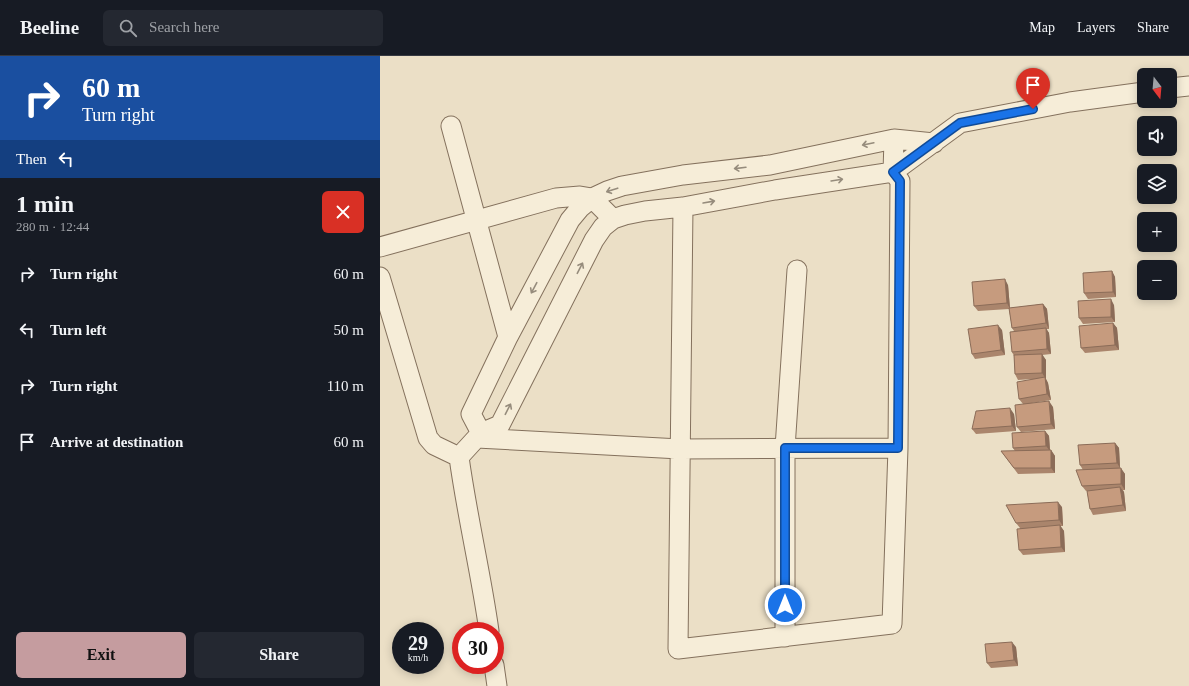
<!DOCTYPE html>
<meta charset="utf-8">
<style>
:root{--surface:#171b24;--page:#242831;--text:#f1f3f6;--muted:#9ea1a6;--line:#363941;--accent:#c59c9f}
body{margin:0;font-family:Georgia,serif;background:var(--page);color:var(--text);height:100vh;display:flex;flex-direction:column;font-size:15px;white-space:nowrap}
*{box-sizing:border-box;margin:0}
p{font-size:13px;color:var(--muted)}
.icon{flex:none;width:22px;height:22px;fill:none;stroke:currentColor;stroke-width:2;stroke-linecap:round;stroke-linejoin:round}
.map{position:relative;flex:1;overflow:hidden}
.drawer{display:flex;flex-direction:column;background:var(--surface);width:380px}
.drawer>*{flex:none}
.hud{background:#1a4fa0;color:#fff;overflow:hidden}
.needle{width:26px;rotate:164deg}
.buttons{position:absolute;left:757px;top:12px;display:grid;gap:8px}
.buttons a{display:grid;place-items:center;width:40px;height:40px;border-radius:6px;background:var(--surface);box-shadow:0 2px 10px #0003;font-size:20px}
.speed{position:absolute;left:12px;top:566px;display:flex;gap:8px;font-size:20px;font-weight:700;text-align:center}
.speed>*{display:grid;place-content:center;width:52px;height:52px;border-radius:50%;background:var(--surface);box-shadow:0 2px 10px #0003;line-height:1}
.speed small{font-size:10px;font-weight:400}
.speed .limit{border:6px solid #d22;background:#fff;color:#111}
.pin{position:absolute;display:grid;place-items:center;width:34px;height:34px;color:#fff;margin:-41px -17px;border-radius:50% 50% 50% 0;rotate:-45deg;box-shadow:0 0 4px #0007}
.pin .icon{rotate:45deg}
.me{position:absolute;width:44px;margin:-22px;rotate:0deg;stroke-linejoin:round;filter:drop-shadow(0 0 3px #0008)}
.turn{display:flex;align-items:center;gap:14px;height:84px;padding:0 16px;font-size:18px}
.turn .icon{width:52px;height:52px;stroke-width:2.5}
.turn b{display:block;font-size:28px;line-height:34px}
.then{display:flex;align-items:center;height:38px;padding:0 16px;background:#0003;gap:8px;font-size:15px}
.round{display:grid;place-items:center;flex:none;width:42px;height:42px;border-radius:6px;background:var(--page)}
.headline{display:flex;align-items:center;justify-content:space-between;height:68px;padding:0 16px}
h1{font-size:24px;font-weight:800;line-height:30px}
.cta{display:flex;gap:8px;margin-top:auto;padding:8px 16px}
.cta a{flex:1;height:46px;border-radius:6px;background:var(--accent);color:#111;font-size:16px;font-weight:800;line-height:46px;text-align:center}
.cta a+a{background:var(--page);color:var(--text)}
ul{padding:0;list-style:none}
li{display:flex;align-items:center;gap:12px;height:56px;padding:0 16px}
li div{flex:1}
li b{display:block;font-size:15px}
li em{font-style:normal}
header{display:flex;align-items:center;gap:24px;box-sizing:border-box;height:56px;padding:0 20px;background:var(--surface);border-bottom:1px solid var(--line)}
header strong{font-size:19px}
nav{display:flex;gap:22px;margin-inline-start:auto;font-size:14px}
.search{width:280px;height:36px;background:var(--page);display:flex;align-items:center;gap:10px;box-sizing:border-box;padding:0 14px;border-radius:6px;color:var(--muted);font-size:15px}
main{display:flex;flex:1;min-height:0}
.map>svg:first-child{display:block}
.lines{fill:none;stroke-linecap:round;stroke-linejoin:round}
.minor-casing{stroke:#84715d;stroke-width:21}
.minor{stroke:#f6edd8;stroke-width:19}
.wall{fill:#aa856c}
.shaded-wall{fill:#8b6c58}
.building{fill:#c69b7e;stroke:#8b6c58}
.oneway{stroke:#968c7c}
.route-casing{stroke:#114b97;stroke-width:10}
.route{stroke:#1a73e8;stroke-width:7}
</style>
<header>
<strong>Beeline</strong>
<div class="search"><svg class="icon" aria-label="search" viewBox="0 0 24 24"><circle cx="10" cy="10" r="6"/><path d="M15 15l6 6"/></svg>Search here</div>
<nav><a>Map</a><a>Layers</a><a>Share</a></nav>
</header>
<main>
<section class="drawer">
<div class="hud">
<div class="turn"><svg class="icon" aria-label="right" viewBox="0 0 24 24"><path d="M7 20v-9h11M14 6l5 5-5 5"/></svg><div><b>60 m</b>Turn right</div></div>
<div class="then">Then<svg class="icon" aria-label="left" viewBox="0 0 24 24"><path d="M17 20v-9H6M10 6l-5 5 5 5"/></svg></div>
</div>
<div class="headline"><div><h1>1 min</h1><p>280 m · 12:44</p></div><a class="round" style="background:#d93025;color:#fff"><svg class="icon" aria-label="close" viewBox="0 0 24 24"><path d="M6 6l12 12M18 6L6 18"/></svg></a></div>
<ul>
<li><svg class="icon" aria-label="right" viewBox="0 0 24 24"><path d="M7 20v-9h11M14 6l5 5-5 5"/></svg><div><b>Turn right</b></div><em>60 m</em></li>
<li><svg class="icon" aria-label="left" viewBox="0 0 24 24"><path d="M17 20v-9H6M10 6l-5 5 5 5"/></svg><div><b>Turn left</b></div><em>50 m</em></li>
<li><svg class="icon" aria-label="right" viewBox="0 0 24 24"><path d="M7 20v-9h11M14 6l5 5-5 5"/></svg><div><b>Turn right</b></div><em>110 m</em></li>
<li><svg class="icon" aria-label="arrive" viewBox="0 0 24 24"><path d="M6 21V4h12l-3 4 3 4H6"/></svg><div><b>Arrive at destination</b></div><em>60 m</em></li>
</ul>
<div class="cta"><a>Exit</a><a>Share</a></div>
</section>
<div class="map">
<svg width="809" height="630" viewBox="0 0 809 630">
<rect width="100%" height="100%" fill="#ebdfc6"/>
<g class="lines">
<defs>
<path id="minor" d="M 790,32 L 809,30
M 71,70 L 128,281
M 303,151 L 298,593 L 512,568 L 518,392 L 520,125 L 513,116 L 514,83
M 0,191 L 176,142 L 200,140 L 212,142 L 233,163
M 0,221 L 48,382 L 54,389 L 79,401
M 101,377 L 91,358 L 128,281 L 190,164 L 200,152 L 212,142 L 227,135 L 242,130 L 303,119 L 390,109 L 514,83 L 554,87
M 97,382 L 300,393 L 518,392
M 109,575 C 101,517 87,460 79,401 L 101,377 L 120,369 L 214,184 L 223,171 L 233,163 L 245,159 L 265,155 L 303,151 L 395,134 L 513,116 L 580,67 L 690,46 L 764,36
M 405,581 L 405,392 L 417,214
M 114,609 L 117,630"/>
</defs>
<use href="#minor" class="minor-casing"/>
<use href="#minor" class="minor"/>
</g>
<path class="wall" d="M 732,215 L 735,221 L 736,241 L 708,243 L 704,237 Z
M 628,229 L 630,252 L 663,248 L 667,253 L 669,273 L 666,273 L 669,277 L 671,298 L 662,299 L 666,304 L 666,323 L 668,327 L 671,344 L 652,347 L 673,351 L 675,373 L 641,376 L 637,371 L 643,348 L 639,343 L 652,323 L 638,324 L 635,318 L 634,300 L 632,296 L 634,275 L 632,272 L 629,253 L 598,255 L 594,250 Z
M 734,249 L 735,266 L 703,268 L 699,262 Z
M 733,267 L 737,272 L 739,294 L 705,297 L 701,292 Z
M 622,274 L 625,299 L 595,303 L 592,298 Z
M 634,358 L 636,375 L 596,378 L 592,373 Z
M 665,375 L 669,380 L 670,394 L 671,394 L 675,400 L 675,417 L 638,418 L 621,395 L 635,395 L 633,392 Z
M 735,387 L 739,392 L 740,412 L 745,418 L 745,434 L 743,434 L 744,436 L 746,455 L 713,459 L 710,453 L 707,435 L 706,435 L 702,430 L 703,414 L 700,409 Z
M 682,451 L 683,470 L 680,470 L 684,475 L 685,496 L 643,499 L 639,494 L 640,472 L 636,467 Z
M 636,591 L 638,610 L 611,612 L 607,607 Z"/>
<path class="shaded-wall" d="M 732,215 L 735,221 L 736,241 L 733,236 Z
M 625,223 L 628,229 L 630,253 L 627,247 Z
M 731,243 L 734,249 L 735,266 L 731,261 Z
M 663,248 L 667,253 L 669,273 L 666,267 Z
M 733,267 L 737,272 L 739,294 L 735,289 Z
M 618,269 L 622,274 L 625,299 L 621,294 Z
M 666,272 L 669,277 L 671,298 L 667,293 Z
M 662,298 L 666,304 L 666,323 L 662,317 Z
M 665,321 L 668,327 L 671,344 L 667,338 Z
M 669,345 L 673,351 L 675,373 L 671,368 Z
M 630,352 L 634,358 L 636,375 L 632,370 Z
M 665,375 L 669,380 L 670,395 L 666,390 Z
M 735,387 L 739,392 L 740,412 L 737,407 Z
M 671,394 L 675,400 L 675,417 L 671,412 Z
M 741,412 L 745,418 L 745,434 L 741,428 Z
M 740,431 L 744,436 L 746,455 L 743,449 Z
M 678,446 L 682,451 L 683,470 L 679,464 Z
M 680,469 L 684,475 L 685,496 L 681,491 Z
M 632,586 L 636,591 L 638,610 L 634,604 Z"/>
<path class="building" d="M 732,215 L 733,236 L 704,237 L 703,217 Z
M 625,223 L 627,247 L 594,250 L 592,226 Z
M 731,243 L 731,261 L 699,262 L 698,245 Z
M 663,248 L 666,267 L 632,272 L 629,252 Z
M 733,267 L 735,289 L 701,292 L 699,270 Z
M 618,269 L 621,294 L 592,298 L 588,273 Z
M 666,272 L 667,293 L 632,296 L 630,276 Z
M 662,298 L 662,317 L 635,318 L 634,299 Z
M 665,321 L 667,338 L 639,343 L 637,326 Z
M 669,345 L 671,368 L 637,371 L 635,349 Z
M 630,352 L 632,370 L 592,373 L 596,355 Z
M 665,375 L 666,390 L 633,392 L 632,377 Z
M 735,387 L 737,407 L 700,409 L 698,389 Z
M 671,394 L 671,412 L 634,412 L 621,395 Z
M 741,412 L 741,428 L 702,430 L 696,414 Z
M 740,431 L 743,449 L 710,453 L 707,435 Z
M 678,446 L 679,464 L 636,467 L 626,449 Z
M 680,469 L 681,491 L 639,494 L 637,473 Z
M 632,586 L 634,604 L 607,607 L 605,588 Z"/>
<defs><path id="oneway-shaft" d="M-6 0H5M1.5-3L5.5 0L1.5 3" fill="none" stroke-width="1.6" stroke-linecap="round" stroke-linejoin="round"/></defs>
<g class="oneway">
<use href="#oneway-shaft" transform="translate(488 88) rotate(168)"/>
<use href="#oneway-shaft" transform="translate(360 112) rotate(173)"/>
<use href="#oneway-shaft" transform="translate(457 124) rotate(-9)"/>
<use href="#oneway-shaft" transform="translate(232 134) rotate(162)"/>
<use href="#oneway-shaft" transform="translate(329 146) rotate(-10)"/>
<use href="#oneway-shaft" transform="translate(200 212) rotate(-63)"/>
<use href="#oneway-shaft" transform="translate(154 232) rotate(118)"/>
<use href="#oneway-shaft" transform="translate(128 353) rotate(-63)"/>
</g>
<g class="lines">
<defs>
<path id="route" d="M 405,549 L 405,392 L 518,392 L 520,125 L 513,116 L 580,67 L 653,53"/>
</defs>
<use href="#route" class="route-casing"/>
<use href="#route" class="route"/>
</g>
</svg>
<div class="buttons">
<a><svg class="needle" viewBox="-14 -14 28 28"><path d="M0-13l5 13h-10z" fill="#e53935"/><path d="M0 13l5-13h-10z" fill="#9ea1a6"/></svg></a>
<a><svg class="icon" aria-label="sound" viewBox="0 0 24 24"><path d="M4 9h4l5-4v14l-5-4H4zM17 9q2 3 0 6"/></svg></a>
<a><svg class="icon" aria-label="layers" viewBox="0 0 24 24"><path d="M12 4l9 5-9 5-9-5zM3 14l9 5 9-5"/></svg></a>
<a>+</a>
<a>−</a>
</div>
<div class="speed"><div>29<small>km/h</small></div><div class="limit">30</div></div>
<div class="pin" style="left:653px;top:53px;background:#d93025"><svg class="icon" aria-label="arrive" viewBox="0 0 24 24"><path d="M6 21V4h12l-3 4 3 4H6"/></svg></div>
<svg class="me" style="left:405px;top:549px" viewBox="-20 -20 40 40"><circle r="17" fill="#1a73e8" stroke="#fff" stroke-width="3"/><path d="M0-11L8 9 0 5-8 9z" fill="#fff"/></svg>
</div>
</main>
